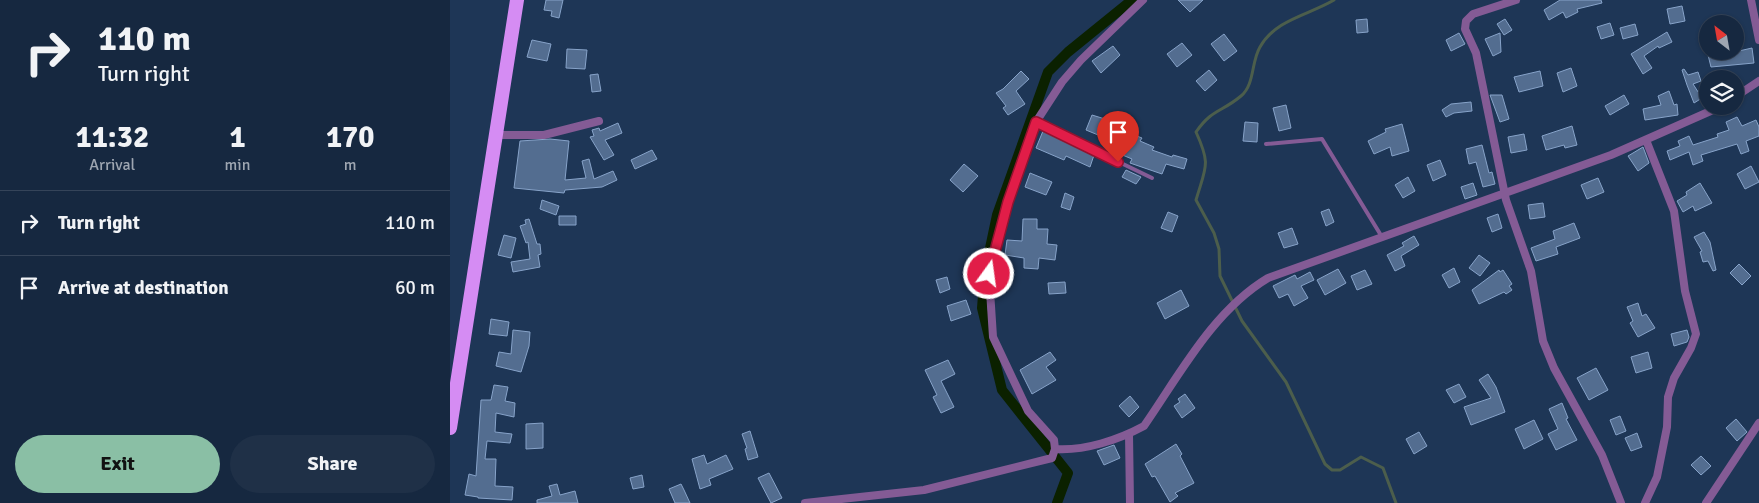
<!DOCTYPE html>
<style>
:root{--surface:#162840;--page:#1f3047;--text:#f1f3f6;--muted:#9ea6b1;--line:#354459;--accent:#8abfa5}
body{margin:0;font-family:Signika,sans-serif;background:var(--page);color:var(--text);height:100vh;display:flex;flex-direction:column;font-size:19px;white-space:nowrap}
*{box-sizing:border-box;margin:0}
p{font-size:16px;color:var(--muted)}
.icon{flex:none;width:28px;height:28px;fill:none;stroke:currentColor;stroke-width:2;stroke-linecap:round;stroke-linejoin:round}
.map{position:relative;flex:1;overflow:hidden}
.panel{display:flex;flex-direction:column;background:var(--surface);width:450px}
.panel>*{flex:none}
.top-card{background:#162840;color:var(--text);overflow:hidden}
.needle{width:32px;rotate:329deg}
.buttons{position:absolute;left:1249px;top:15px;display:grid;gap:10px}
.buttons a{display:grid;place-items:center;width:45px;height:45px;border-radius:50%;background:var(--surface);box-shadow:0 1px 4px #0004,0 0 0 1px var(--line);font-size:25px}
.pin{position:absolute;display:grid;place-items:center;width:42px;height:42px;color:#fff;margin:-51px -21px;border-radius:50% 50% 50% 0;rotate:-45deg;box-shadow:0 0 5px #0007}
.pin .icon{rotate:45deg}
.me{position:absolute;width:55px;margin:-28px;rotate:14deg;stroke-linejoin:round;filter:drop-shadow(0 0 4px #0008)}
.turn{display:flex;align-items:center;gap:18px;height:105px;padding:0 15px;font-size:22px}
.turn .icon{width:65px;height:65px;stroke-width:2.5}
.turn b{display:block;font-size:35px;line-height:42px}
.eta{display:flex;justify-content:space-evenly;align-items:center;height:85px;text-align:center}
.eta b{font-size:30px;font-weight:700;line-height:35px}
.primary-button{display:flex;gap:10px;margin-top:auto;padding:10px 15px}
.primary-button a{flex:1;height:58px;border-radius:30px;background:var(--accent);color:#111;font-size:20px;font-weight:700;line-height:58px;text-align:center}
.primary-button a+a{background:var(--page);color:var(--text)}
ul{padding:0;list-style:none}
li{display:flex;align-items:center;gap:15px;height:65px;padding:0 15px;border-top:1px solid var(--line)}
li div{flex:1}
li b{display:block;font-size:19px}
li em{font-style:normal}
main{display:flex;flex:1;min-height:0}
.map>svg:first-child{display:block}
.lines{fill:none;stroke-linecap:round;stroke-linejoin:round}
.stream{stroke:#4c5e4c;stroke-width:3}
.canal{stroke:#0b2100;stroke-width:10}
.building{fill:#536d90;stroke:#87a3c9}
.service{stroke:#845b95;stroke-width:4}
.minor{stroke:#845b95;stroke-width:8}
.trunk{stroke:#d58cf3;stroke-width:14}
.route-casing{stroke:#92132f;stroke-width:12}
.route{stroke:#e11d48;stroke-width:9}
</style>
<main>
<section class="panel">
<div class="top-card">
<div class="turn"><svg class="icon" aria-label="right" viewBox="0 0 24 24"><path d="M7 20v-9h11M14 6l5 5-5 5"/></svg><div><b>110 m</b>Turn right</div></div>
</div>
<div class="eta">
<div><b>11:32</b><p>Arrival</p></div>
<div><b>1</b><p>min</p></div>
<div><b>170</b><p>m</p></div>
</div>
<ul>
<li><svg class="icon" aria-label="right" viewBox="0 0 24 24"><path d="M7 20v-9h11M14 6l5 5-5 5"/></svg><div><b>Turn right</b></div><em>110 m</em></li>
<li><svg class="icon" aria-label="arrive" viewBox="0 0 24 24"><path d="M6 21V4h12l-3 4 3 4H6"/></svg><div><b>Arrive at destination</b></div><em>60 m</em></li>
</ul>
<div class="primary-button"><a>Exit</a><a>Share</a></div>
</section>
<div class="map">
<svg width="1309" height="503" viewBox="0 0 1309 503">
<rect width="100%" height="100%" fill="#1e3656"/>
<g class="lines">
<path class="stream" d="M 884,0 C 859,15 826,19 810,47 C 801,62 805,84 791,96 C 772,112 762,109 746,132 C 761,165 756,166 746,200 L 764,233 L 769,249 L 770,276 L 792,321 L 836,382 L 875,464 L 882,470 L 890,470 L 911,457 L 933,468 L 946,503"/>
<path class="canal" d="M 607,503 L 618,473 L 552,390 L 532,308 L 535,272 L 547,215 L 598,72 L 618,52 L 682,0"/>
</g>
<path class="building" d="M 96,0 L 113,0 L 109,18 L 101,16 L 102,11 L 94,10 Z
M 728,0 L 753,0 L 740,12 Z
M 1110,0 L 1151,0 L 1152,3 L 1127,9 L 1128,12 L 1116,18 L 1113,12 L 1099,20 L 1094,10 Z
M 1232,6 L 1235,21 L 1220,24 L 1217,9 Z
M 917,19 L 918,32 L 907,33 L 906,20 Z
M 1055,19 L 1062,30 L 1054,35 L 1047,24 Z
M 1160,23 L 1164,35 L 1151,39 L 1147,27 Z
M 1185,24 L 1188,35 L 1173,39 L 1170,28 Z
M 1217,32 L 1222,42 L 1209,48 L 1208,46 L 1194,56 L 1202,68 L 1193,74 L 1181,54 Z
M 1009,33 L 1015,44 L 1001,51 L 996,40 Z
M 1050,33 L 1051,52 L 1043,56 L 1035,39 Z
M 774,34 L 787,51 L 774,61 L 761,44 Z
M 82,40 L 101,44 L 97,61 L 77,57 Z
M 732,43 L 742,55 L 727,67 L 717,54 Z
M 663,46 L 670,55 L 651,73 L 642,61 Z
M 1302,48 L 1304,63 L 1261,67 L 1257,51 L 1266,51 L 1267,56 Z
M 117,49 L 137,50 L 135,69 L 116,68 Z
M 1121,68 L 1127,86 L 1113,92 L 1107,73 Z
M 1234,69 L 1238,75 L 1248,72 L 1251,81 L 1243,84 L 1252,98 L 1244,103 L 1237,85 L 1232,70 Z
M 759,70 L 767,80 L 755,91 L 746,81 Z
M 571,71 L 579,79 L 566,91 L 575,104 L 558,115 L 553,108 L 556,106 L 546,93 L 553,89 Z
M 1090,71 L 1093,86 L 1069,92 L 1064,77 Z
M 148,74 L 151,91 L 142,92 L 140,75 Z
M 1219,91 L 1224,105 L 1227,104 L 1228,115 L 1195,120 L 1193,109 L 1211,105 L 1208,96 Z
M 1040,95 L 1052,95 L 1059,119 L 1050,122 Z
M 1174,95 L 1179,104 L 1160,115 L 1155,106 Z
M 1021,102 L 1022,111 L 1004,113 L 996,117 L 992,110 L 1001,104 Z
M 836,105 L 841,128 L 829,131 L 823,108 Z
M 642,115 L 655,119 L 654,122 L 670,126 L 669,129 L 692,138 L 690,141 L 704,147 L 702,150 L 722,157 L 723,155 L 737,159 L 734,169 L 716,164 L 712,174 L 680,163 L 682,159 L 670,154 L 672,149 L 655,145 L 656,140 L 652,139 L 653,137 L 636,130 Z
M 1287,117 L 1292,126 L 1306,120 L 1309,127 L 1309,136 L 1296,141 L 1299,151 L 1291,154 L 1287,144 L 1251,155 L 1253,161 L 1243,165 L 1239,152 L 1220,160 L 1217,151 L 1230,146 L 1228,141 L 1239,136 L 1243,145 L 1268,137 L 1267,134 L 1279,130 L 1276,122 Z
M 795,122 L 808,123 L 807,142 L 793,141 Z
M 168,123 L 172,133 L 155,140 L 164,155 L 154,160 L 140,137 L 144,136 L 142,130 L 149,128 L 150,131 Z
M 952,124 L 959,151 L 942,156 L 940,147 L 924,154 L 918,141 L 936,132 L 935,129 Z
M 1122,126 L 1127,145 L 1115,148 L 1114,145 L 1096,150 L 1092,136 Z
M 593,131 L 644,155 L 640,167 L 616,156 L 614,160 L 586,148 Z
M 1074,134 L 1077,150 L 1061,153 L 1058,137 Z
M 100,139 L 119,141 L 115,180 L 136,178 L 132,161 L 139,159 L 144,179 L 163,171 L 167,180 L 152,187 L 115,190 L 114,193 L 64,188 L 70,141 Z
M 1032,145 L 1039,173 L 1042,172 L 1045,184 L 1033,187 L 1026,162 L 1019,164 L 1016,149 Z
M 1193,147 L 1199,163 L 1188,171 L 1178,156 Z
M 202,150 L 207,159 L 185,169 L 181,160 Z
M 990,160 L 996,175 L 983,181 L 977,165 Z
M 514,164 L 528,176 L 513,192 L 500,180 Z
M 1301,166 L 1309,182 L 1295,189 L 1287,174 Z
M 676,170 L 691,177 L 686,184 L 672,177 Z
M 580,173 L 602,182 L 596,195 L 575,187 Z
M 958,177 L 965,191 L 953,198 L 945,185 Z
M 1148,178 L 1154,192 L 1137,199 L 1131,185 Z
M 1023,183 L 1027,195 L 1015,199 L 1011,187 Z
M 1250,183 L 1262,203 L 1245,211 L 1243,206 L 1233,212 L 1227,201 L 1237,195 L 1236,192 Z
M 615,193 L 624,197 L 620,210 L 611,207 Z
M 92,200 L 109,206 L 106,215 L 90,209 Z
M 1093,203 L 1095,217 L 1080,219 L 1078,205 Z
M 879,209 L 884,222 L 876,226 L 871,212 Z
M 718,212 L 728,216 L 722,232 L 711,228 Z
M 1048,214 L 1052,228 L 1042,232 L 1037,218 Z
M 109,216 L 126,216 L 126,225 L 109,225 Z
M 79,219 L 87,244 L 90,244 L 91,254 L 88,255 L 90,267 L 63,272 L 61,262 L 80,259 L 78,242 L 76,243 L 70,226 L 76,224 L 75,220 Z
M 573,219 L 587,219 L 587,229 L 598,229 L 597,244 L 607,245 L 605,260 L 589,258 L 588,269 L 574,268 L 574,258 L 555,255 L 557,240 L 572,241 Z
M 1124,223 L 1130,238 L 1106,247 L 1108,254 L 1086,261 L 1081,248 L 1105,239 L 1103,231 Z
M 842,228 L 848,244 L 834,248 L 828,233 Z
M 1254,232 L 1260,242 L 1266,270 L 1263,271 L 1258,261 L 1253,262 L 1250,252 L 1252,251 L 1244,237 Z
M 54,235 L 66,238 L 61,258 L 48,255 Z
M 964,236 L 969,245 L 951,256 L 955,266 L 945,271 L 937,255 L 954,246 L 952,243 Z
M 1029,255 L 1040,263 L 1030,276 L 1019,268 Z
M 1289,264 L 1301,276 L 1292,285 L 1280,273 Z
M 1004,268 L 1010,282 L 999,288 L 992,275 Z
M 888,269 L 896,283 L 875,295 L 867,280 Z
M 915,270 L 922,284 L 907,290 L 901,276 Z
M 1049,270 L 1050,272 L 1053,270 L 1062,284 L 1059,286 L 1062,290 L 1056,294 L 1054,292 L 1029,304 L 1022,290 Z
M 860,272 L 864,280 L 851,286 L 858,298 L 844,306 L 838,294 L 829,298 L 823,286 L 845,275 L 847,279 Z
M 497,277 L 500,289 L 490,293 L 486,280 Z
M 615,282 L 616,293 L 599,294 L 598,283 Z
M 731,290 L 739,306 L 715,319 L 707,303 Z
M 516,300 L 521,314 L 501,321 L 497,306 Z
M 1188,303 L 1192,316 L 1196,314 L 1205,328 L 1188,337 L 1180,323 L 1183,321 L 1177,307 Z
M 41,319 L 59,322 L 57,336 L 39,334 Z
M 63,330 L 80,332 L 79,346 L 71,372 L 46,366 L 49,352 L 61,354 Z
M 1237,330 L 1239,337 L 1237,342 L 1224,346 L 1221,334 Z
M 600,352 L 606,360 L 596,367 L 606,380 L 582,394 L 570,370 Z
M 1198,352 L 1202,368 L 1186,373 L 1181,357 Z
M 498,360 L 505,374 L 491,381 L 504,407 L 491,413 L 483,397 L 487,395 L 475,370 Z
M 1146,368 L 1158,390 L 1139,400 L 1127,378 Z
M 1038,374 L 1046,387 L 1055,412 L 1021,425 L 1014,407 L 1041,398 L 1029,380 Z
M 1009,384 L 1016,397 L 1004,403 L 996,390 Z
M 44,385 L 58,387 L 55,401 L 65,403 L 64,417 L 46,413 L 45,432 L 62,434 L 60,443 L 37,441 L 35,459 L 46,459 L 45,486 L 63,487 L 62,500 L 28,498 L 28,497 L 15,495 L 19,474 L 26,476 L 31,400 L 41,400 Z
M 735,394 L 745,408 L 732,418 L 724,406 L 730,402 L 728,399 Z
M 680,396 L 689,407 L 679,417 L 669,406 Z
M 1112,403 L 1118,418 L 1116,419 L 1127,440 L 1106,450 L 1098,434 L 1108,429 L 1099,409 Z
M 1170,416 L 1176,431 L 1166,435 L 1160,420 Z
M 1286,419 L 1297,432 L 1287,441 L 1276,428 Z
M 1084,420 L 1093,439 L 1074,449 L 1065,429 Z
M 93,423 L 93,448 L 76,449 L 76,424 Z
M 300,431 L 308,457 L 298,460 L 295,449 L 297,448 L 292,434 Z
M 969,432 L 977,446 L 964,454 L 956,439 Z
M 1187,433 L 1192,447 L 1181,451 L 1175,438 Z
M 726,444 L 732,454 L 730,456 L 744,483 L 725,493 L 728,496 L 720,502 L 705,476 L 702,477 L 695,464 Z
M 664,445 L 670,458 L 654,465 L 647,451 Z
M 254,455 L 257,464 L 276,455 L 283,469 L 259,479 L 261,485 L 250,489 L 242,459 Z
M 1251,456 L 1261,466 L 1251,475 L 1241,465 Z
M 319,473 L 332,498 L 321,503 L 308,478 Z
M 192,475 L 194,487 L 183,489 L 180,478 Z
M 107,484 L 110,495 L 125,491 L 128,503 L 87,503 L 87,500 L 102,496 L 99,486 Z
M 231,484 L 234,490 L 240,503 L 225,503 L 219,489 Z"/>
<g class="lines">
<path class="service" d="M 586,122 L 702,178
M 816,144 L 872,139 L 932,237"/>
<path class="minor" d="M 1066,0 L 1023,14 L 1016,21 L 1015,29 L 1026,53 L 1056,200 L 1081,271 L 1093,341 L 1104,368 L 1152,455 L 1171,503
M 1301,0 L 1309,40
M 1285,97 L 1309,81
M 46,135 L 94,135 L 149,121
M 679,434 L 680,503
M 605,449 C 635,451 668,440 694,426 C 730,374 763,311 818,278 L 1161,155 L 1272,106
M 355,503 L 474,490 L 602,458 L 605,449 L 604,440 L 578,411 L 543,337 L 539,275 L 558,202 L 586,122 L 612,82 L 631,60 L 693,0
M 1195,503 L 1207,477 L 1217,427 L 1218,397 L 1224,378 L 1241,348 L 1246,334 L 1235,291 L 1224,211 L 1196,140
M 1256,503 L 1309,423"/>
<path class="trunk" d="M 0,428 L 67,0"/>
</g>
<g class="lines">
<defs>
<path id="route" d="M 539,274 L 558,202 L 586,122 L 668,162"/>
</defs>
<use href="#route" class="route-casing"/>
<use href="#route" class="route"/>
</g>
</svg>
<div class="buttons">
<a><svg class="needle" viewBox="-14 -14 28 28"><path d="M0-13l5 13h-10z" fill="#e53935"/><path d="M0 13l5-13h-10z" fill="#9ea6b1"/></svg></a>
<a><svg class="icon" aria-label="layers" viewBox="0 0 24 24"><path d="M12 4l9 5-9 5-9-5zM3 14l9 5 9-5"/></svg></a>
</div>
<div class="pin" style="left:668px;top:162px;background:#d93025"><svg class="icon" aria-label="arrive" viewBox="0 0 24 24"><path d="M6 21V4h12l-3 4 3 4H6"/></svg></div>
<svg class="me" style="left:539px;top:274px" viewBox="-20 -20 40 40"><circle r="17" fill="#e11d48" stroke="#fff" stroke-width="3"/><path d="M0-11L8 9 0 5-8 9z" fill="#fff"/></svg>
</div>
</main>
